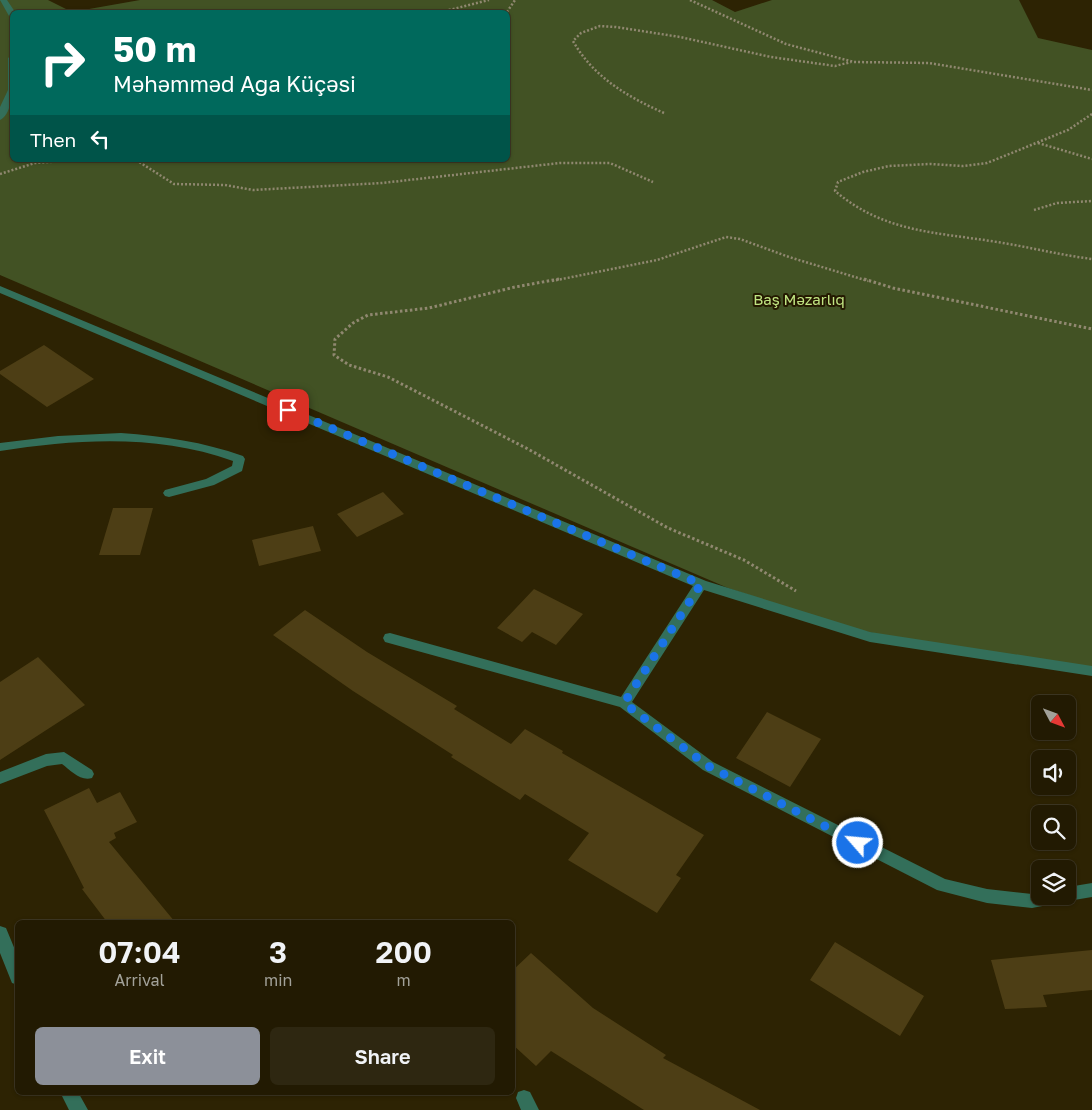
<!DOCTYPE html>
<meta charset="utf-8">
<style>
:root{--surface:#221a02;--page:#2e2711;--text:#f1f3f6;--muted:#a2a199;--line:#3f3824;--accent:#8c9099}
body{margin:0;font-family:"Golos Text",sans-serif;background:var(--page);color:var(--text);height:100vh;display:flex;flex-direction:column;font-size:19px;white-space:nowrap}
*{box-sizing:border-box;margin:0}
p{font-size:16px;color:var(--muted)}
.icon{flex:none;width:28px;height:28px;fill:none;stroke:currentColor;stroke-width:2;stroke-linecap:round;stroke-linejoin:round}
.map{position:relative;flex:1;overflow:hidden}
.side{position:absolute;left:15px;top:920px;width:500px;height:175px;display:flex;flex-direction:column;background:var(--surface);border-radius:8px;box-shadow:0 1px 4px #0004,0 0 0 1px var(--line)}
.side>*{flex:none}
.banner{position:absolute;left:10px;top:10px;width:500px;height:152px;border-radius:8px;box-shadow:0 1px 4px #0004,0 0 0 1px var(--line);background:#00695c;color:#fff;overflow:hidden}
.needle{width:32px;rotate:131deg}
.fabs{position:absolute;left:1031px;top:695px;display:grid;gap:10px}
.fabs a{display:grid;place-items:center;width:45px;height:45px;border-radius:8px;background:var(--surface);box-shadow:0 1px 4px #0004,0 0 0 1px var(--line);font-size:25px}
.pin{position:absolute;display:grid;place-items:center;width:42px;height:42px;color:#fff;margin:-21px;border-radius:10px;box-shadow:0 2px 8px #0006}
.me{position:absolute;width:55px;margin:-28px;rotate:297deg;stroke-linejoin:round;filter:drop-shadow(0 0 4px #0008)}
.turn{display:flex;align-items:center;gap:18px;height:105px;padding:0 20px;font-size:22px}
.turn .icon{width:65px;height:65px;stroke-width:2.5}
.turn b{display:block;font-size:35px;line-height:42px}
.then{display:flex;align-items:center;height:48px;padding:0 20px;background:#0003;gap:10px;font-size:19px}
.eta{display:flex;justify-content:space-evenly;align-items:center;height:85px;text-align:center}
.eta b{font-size:30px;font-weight:600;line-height:35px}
.cta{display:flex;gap:10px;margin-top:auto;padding:10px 20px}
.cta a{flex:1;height:58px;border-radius:8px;background:var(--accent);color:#fff;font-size:20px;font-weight:600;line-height:58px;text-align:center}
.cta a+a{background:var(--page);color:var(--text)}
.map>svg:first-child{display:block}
.green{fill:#425224;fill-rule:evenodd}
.building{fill:#4d3e15}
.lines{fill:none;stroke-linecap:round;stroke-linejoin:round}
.path-far1{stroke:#908870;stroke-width:2.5;stroke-dasharray:2 2;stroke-linecap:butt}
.path{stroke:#908870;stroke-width:3;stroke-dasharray:2.5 2.5;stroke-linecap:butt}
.minor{fill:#336f5a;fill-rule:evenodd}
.route{stroke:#1a73e8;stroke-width:9;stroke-dasharray:0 16.2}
.labels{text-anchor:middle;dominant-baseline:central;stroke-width:4;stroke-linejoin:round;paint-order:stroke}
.park-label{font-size:15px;fill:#c0e482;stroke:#241900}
</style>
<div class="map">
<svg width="1092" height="1110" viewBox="0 0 1092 1110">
<rect width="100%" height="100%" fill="#2d2303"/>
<path class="green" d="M 0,0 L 48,0 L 72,12 L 140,0 L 712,0 L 735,12 L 772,0 L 1019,0 L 1038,38 L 1092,50 L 1092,667 L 904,640 L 838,625 L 728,588 L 0,275 ZM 12,12 L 508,12 L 508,160 L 12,160 Z"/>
<path class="building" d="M 44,345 L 94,379 L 47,407 L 0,374 L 0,371 Z
M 383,492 L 404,514 L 357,537 L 337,514 Z
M 113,508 L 153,508 L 140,555 L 99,555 Z
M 313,526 L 321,551 L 259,566 L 252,540 Z
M 534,589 L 583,614 L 556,645 L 532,632 L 522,642 L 497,628 Z
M 305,610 L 367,652 L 457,706 L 454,709 L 511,744 L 525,729 L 563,751 L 562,753 L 704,835 L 676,875 L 681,878 L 657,913 L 568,860 L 589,833 L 525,794 L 520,800 L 451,757 L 453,755 L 353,691 L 273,635 Z
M 38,657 L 85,705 L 0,760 L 0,682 Z
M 767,712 L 821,739 L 790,787 L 736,758 Z
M 89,788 L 97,803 L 120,792 L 137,822 L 114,833 L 116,838 L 109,842 L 175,922 L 107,922 L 82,889 L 84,888 L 44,810 Z
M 835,942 L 924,996 L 900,1036 L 810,980 Z
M 1092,950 L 1092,990 L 1043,995 L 1047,1007 L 1005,1009 L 991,960 Z
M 531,953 L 593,1008 L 666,1055 L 663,1058 L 760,1110 L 644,1110 L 551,1051 L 536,1066 L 512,1044 L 512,971 Z"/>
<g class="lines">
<path class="path-far1" d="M 690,0 L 786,44 L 854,62 L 929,63 L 1092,90
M 441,12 L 489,0
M 507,12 L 515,0
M 664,113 C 628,97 593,77 573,41 L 581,33 L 600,26 L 616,27 L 680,37 L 771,57 L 835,66 L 851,62
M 1092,114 L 1068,130 L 987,163 L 963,166 L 930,164 L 889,166 L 863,172 L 838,182 L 835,191 C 885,233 936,232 997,242 C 1029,247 1060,255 1092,259
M 1038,143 L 1092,159
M 136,160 L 174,184 L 225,185 L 253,190 L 382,183 L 560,163 L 610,163 L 653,182
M 0,174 L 35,163 L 76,160
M 1034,210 L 1057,203 L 1092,201
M 552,281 L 657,260 L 726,237 L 740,239 L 789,257 L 868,281"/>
<path class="path" d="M 559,279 L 515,287 L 429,308 L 368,315 L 353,323 L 335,339 L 334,355 L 349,365 L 388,377 L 528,449 L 668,528 L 744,560 L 796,591
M 864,279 L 893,288 L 1092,329"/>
<path class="minor" d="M 0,0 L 7,0 L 15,12 L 12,12 L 12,16 L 9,16 Z
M 12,55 C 14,69 16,113 0,120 L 0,107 L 8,90 L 8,58 Z
M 0,286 L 706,581 L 870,632 L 1092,666 L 1092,676 L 870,642 L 704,590 L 632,702 L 713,762 L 945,879 L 987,889 L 1032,894 L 1040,893 L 1040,896 L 1068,896 L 1068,887 L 1092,883 L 1092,897 L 1068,901 L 1064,899 L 1058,903 L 1032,908 L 987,903 L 937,890 L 703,770 L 620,707 L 385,642 L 383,638 L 385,634 L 390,633 L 621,697 L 693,586 L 0,293 Z
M 121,433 C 164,436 203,442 243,456 L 245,459 L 242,471 L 214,485 L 169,497 L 165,496 L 163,493 L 165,490 L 206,479 L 232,466 L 233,461 C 158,434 78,439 0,451 L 0,443 L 58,436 Z
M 64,752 L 92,770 L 94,774 L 92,778 C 81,782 70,770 62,764 L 47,766 L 0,784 L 0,772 L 46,754 Z
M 0,926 L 6,928 L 18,957 L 18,985 L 12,983 L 0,953 Z
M 524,1090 L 530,1092 L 539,1110 L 521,1110 L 516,1098 L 518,1092 Z
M 60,1092 L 78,1092 L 88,1110 L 69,1110 Z"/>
</g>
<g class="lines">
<path class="route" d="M 288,410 L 701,584 L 624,703 L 708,766 L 858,843"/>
</g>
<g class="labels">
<g class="park-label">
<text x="799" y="299">Baş Məzarlıq</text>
</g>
</g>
</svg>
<div class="fabs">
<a><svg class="needle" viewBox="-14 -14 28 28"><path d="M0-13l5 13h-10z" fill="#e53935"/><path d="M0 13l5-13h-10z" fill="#a2a199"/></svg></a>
<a><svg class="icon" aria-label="sound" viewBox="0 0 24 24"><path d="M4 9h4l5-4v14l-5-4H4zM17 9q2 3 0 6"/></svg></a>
<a><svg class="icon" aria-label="search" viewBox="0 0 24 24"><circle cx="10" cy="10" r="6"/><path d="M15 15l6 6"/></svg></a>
<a><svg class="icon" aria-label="layers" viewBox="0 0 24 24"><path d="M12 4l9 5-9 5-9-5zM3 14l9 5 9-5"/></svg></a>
</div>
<div class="pin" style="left:288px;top:410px;background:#d93025"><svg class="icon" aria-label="arrive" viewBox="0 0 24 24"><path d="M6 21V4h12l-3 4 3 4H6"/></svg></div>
<svg class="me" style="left:858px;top:843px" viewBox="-20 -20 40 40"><circle r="17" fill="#1a73e8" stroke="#fff" stroke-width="3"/><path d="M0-11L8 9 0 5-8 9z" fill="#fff"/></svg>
<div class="banner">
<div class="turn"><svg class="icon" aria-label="right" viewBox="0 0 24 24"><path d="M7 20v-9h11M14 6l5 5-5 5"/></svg><div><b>50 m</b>Məhəmməd Ağa Küçəsi</div></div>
<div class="then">Then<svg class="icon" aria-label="left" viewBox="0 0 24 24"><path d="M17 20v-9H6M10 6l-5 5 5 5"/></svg></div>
</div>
<section class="side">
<div class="eta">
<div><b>07:04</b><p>Arrival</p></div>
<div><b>3</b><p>min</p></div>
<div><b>200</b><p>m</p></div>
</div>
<div class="cta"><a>Exit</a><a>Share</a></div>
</section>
</div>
